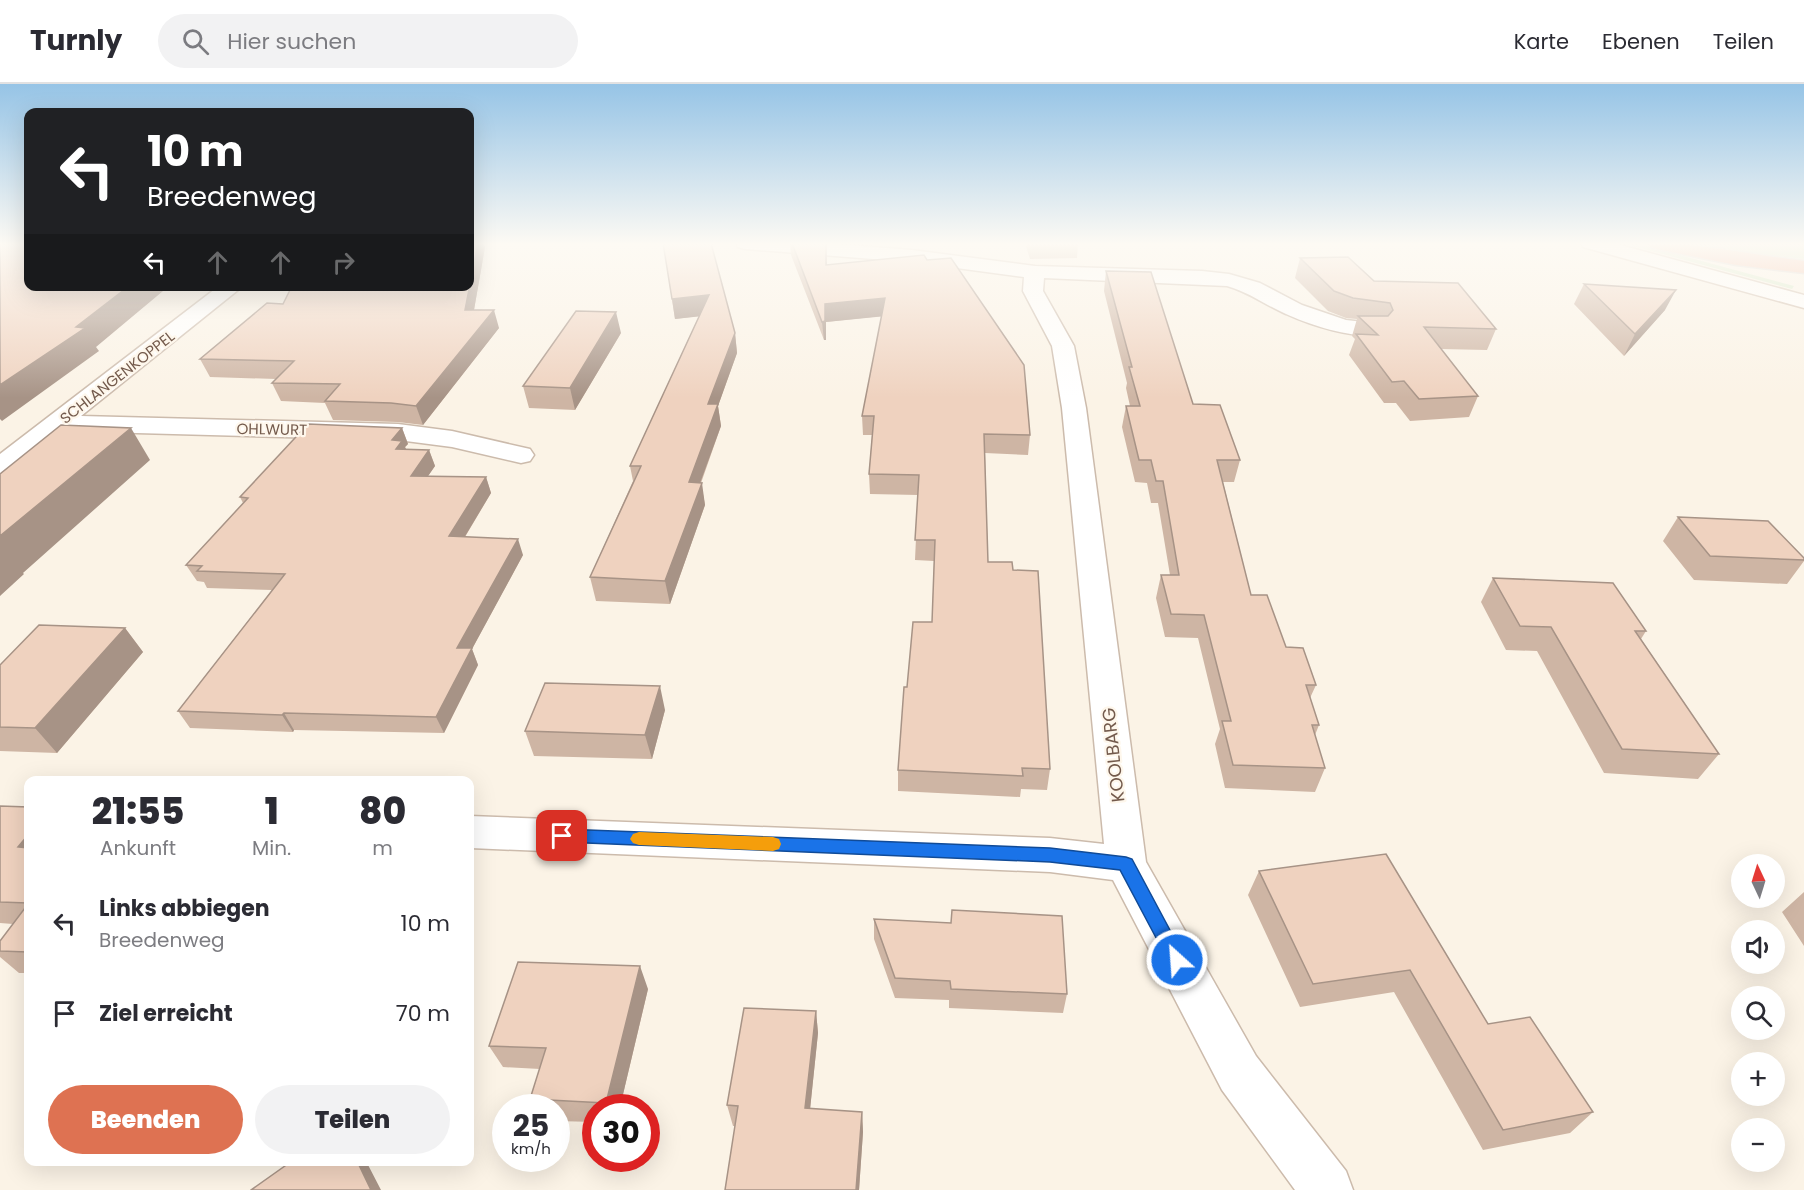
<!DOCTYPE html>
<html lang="de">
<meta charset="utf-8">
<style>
:root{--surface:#fff;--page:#f2f2f3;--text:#2b2b33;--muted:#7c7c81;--line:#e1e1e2;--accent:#de7252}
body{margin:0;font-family:Poppins,sans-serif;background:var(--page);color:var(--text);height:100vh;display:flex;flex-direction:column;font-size:22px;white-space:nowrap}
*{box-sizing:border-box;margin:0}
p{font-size:20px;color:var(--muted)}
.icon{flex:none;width:33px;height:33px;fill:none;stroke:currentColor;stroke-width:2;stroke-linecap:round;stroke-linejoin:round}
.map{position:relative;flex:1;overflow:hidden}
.drawer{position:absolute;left:24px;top:692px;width:450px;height:390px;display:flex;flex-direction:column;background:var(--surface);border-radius:12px;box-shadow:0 6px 24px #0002}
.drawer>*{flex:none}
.top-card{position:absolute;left:24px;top:24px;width:450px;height:183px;border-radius:12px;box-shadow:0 6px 24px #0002;background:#202124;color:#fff;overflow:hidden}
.needle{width:39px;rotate:356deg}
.controls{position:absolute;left:1731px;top:770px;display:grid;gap:12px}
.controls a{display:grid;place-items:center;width:54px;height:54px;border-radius:50%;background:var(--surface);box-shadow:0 6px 24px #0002;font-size:30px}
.speed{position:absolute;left:492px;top:1010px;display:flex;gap:12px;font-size:30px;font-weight:700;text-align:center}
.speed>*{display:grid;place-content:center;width:78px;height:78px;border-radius:50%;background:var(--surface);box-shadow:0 6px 24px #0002;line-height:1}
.speed small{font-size:15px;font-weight:400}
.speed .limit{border:9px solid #d22;background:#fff;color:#111}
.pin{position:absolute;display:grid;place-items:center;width:51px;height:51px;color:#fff;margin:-26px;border-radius:12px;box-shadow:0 3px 9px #0006}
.me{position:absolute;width:66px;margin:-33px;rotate:334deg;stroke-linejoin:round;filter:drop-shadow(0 0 4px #0008)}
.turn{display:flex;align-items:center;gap:21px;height:126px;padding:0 24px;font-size:27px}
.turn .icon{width:78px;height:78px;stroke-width:2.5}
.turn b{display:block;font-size:42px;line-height:51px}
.lanes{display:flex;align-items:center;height:57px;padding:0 24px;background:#0003;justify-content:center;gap:30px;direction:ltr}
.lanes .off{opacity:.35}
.eta{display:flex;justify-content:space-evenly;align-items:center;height:102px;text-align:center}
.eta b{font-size:36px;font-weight:800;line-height:42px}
.action{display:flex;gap:12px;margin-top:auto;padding:12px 24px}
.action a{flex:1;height:69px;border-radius:36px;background:var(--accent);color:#fff;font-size:24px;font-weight:800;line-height:69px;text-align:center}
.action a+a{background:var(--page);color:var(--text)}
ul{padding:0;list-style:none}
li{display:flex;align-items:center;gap:18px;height:90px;padding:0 24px}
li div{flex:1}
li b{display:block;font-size:22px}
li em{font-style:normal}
header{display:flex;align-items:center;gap:36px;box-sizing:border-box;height:84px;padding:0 30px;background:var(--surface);border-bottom:2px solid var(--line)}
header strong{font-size:28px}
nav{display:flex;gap:33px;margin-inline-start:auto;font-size:21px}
.search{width:420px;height:54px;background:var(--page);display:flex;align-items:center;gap:15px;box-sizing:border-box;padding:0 21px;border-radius:33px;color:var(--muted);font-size:22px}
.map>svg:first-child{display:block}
.green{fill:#d3e8c5}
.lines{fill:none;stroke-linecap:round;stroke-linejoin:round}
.minor-casing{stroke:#ccbbac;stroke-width:3}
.secondary-casing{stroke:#cfbbaa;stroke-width:3}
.motorway-casing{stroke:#d8d1cd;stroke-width:3}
.minor{fill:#fff;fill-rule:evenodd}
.secondary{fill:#fff;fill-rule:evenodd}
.motorway{fill:#f2b6a0;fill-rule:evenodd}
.wall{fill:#ceb5a4}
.shaded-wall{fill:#a79386}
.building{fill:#efd2bf;stroke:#a79386;stroke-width:1.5}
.route{fill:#1a73e8;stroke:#114b97;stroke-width:1.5}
.slow{fill:#f59e0b}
.labels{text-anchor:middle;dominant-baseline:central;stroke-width:4.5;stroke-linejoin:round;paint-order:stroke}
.far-street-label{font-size:15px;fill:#735a4c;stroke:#fef7ec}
.street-label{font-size:18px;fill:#735a4c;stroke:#fef7ec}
</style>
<header>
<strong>Turnly</strong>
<div class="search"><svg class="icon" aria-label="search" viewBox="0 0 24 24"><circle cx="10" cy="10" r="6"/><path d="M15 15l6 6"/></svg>Hier suchen</div>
<nav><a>Karte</a><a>Ebenen</a><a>Teilen</a></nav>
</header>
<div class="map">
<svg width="1804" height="1106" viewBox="0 0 1804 1106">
<rect width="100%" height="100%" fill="#fbf3e6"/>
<path class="green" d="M 1622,159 L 1632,159 L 1665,167 L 1794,202 L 1792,205 Z
M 1685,159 L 1804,159 L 1804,175 L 1716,166 Z"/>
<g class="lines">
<defs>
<path id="minor" d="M 736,159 L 823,159 L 912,166 L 1035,182 L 1202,187 L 1229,190 L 1260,199 L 1302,221 L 1346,236 L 1381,240 L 1384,245 L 1381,250 C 1355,256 1310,241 1286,230 C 1265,221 1249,208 1227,202 L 1044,194 L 1043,207 L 1074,262 L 1086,324 L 1146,778 L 1256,972 L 1346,1087 L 1353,1106 L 1295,1106 L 1222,1006 L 1113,796 L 1050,788 L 470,764 L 470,732 L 1050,754 L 1104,760 L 1062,324 L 1052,262 L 1023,207 L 1024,193 L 912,178 L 745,165 L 738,163 Z
M 219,202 L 243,202 L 81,332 L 398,340 L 452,347 L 530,365 L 534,371 L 530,377 L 521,379 L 452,363 L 398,356 L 63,347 L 10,389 L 0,391 L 0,370 Z"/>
<path id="secondary" d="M 1581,159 L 1613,159 L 1804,211 L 1804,224 L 1583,163 Z"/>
<path id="motorway" d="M 1648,159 C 1700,159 1752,171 1804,177 L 1804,189 L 1736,181 L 1657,165 L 1650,163 Z"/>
</defs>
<use href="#minor" class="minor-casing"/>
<use href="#secondary" class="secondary-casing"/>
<use href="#motorway" class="motorway-casing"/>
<use href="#minor" class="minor"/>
<use href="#secondary" class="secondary"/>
<use href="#motorway" class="motorway"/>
</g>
<path class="wall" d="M 663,159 L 735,249 L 737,269 L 718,322 L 721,342 L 701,399 L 705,421 L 670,520 L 596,517 L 590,493 L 633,397 L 630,382 L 699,232 L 675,235 Z
M 790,159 L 826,159 L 827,181 L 1030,351 L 1028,371 L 985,369 L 988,478 L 1013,486 L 1050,685 L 1047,706 L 1021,705 L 1020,713 L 898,707 L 898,686 L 907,603 L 932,538 L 934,477 L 915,476 L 918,411 L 870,410 L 869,390 L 872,351 L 863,351 L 862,332 L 882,232 L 826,238 L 826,256 L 824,256 L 791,171 Z
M 1025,159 L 1078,159 L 1077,174 L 1030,175 Z
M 485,163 L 474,226 L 499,244 L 423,341 L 398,338 L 333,336 L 325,319 L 281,317 L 272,299 L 276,295 L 210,293 L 200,275 L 283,220 Z
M 1300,174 L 1374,197 L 1496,245 L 1487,266 L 1441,265 L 1478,312 L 1469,333 L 1410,337 L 1396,319 L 1384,319 L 1349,271 L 1355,255 L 1352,252 L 1357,235 L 1346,234 L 1328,227 L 1295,194 Z
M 1106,187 L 1193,320 L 1240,376 L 1234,398 L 1223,398 L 1251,511 L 1286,563 L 1316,601 L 1310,614 L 1319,641 L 1315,651 L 1325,684 L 1315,708 L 1225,704 L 1215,660 L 1220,645 L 1198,554 L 1165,553 L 1156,514 L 1161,491 L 1170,491 L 1158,419 L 1151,419 L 1147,399 L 1135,398 L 1122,343 L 1126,322 L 1130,322 L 1126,304 L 1127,299 L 1104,207 Z
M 1584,200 L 1665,226 L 1624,272 L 1574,220 Z
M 621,249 L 575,326 L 529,324 L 523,302 Z
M 402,344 L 408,360 L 405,363 L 406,365 L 429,366 L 435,382 L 428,392 L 486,393 L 491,409 L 465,453 L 523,471 L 472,565 L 478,581 L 444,649 L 294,646 L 293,648 L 190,644 L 178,627 L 272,506 L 207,504 L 204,498 L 197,497 L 186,481 L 243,419 L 240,413 Z
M 1678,433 L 1804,474 L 1804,477 L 1787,500 L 1694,496 L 1663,457 Z
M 1493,494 L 1646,547 L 1641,555 L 1719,670 L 1698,695 L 1604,689 L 1537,567 L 1506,566 L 1481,518 Z
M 125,544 L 143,568 L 57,669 L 0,667 L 0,581 Z
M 665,626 L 652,675 L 534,672 L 525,647 Z
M 0,722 L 28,723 L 28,889 L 19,889 L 0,873 L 0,857 L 13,840 L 0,839 Z
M 1386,770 L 1488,940 L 1593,1028 L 1570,1049 L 1483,1066 L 1394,908 L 1300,923 L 1248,811 L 1259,787 Z
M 1804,808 L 1804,862 L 1782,828 Z
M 874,835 L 1067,910 L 1063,929 L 949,924 L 949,916 L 895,914 L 874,855 Z
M 648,905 L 620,1023 L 596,1023 L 596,1038 L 556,1037 L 556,1023 L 535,1023 L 530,1015 L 540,985 L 503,983 L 489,962 Z
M 816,927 L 818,949 L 810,1025 L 862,1028 L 863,1048 L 859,1106 L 725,1106 L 735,1042 L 733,1042 L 727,1021 Z"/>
<path class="shaded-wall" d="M 478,159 L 484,159 L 485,163 L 471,243 L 465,226 Z
M 129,202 L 169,202 L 96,263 L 99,267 L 2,337 L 0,335 L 0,301 Z
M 1676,206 L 1665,226 L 1624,272 L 1635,250 Z
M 709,211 L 712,231 L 675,235 L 672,215 Z
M 885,214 L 886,232 L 826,238 L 826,256 L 824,256 L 822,238 L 825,220 Z
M 494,226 L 499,244 L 423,341 L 416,322 Z
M 616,228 L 621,249 L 575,326 L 570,304 Z
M 735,249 L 737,269 L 718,322 L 721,342 L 692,421 L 689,398 L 708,320 Z
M 131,344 L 150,376 L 23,489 L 24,490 L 0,512 L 0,452 Z
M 402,344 L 408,360 L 405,363 L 409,372 L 402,381 L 392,356 Z
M 429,366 L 435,382 L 417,408 L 411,392 Z
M 486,393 L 491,409 L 455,469 L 449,452 Z
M 702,399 L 705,421 L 670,520 L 665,497 Z
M 518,455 L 523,471 L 472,565 L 478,581 L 444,649 L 436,633 L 457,564 Z
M 125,544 L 143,568 L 57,669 L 35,644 Z
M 660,602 L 665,626 L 652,675 L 645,651 Z
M 284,629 L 294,646 L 293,648 L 282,631 Z
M 28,751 L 28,773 L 18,763 Z
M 640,882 L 648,905 L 620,1023 L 608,1023 L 606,1019 Z
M 816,927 L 818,949 L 808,1045 L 805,1024 Z
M 862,1028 L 863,1048 L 859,1106 L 856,1106 Z
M 357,1077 L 366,1077 L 381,1106 L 371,1106 Z"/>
<path class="building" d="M 0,159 L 28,159 L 28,202 L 129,202 L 76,243 L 85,244 L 0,301 Z
M 470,159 L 478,159 L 465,226 L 494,226 L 416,322 L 391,319 L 325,317 L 340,300 L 272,299 L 294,277 L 200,275 L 267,219 L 283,220 L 292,202 L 470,202 Z
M 663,159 L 711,159 L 735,249 L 708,320 L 718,320 L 689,398 L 702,399 L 665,497 L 590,493 L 641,382 L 630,382 L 709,211 L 672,215 Z
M 792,159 L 826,159 L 826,181 L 924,171 L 927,176 L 951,174 L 1024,281 L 1030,351 L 984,350 L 988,478 L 1012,478 L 1013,486 L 1038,487 L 1050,685 L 1022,684 L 1023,692 L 898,686 L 904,603 L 907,603 L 913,538 L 932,538 L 935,456 L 915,456 L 919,391 L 869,390 L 874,332 L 862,332 L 885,214 L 825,220 L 825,237 L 822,238 Z
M 1348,173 L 1374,197 L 1458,199 L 1496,245 L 1424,243 L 1478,312 L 1419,315 L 1404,297 L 1392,298 L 1356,250 L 1378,251 L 1358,232 L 1388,232 L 1393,226 L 1390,219 L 1353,214 L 1334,207 L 1300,174 Z
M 1106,187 L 1151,188 L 1193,320 L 1220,321 L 1240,376 L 1217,376 L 1251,511 L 1267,511 L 1286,563 L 1303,564 L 1316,601 L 1306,601 L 1319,641 L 1312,641 L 1325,684 L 1233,681 L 1222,637 L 1231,637 L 1204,531 L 1171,530 L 1161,491 L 1179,491 L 1163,397 L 1156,397 L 1151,376 L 1139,376 L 1126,322 L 1140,322 L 1129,283 L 1132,283 Z
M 1584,200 L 1676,206 L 1635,250 Z
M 576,227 L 616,228 L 570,304 L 523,302 Z
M 308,340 L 402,344 L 392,356 L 402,357 L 396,365 L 429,366 L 411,392 L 486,393 L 449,452 L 518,455 L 457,564 L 472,564 L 436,633 L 284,629 L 282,631 L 178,627 L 285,490 L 197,487 L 202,482 L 186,481 L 248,414 L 240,413 Z
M 61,341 L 131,344 L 0,452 L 0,390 Z
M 1678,433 L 1768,437 L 1804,474 L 1804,476 L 1710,472 Z
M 1493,494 L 1613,499 L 1646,547 L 1635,547 L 1719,670 L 1622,665 L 1551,543 L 1520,542 Z
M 39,541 L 125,544 L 35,644 L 0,643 L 0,581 Z
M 545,599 L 660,602 L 645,651 L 525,647 Z
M 0,722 L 28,723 L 28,751 L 18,763 L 28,764 L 28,819 L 0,818 Z
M 1386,770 L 1488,940 L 1530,933 L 1593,1028 L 1503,1046 L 1410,886 L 1313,900 L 1259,787 Z
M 28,820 L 28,868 L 0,867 L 0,857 Z
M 952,826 L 1062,832 L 1067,910 L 951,905 L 950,897 L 895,894 L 874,835 L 951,839 Z
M 518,878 L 640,882 L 606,1019 L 530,1015 L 546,964 L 489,962 Z
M 744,924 L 816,927 L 805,1024 L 862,1028 L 856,1106 L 725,1106 L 738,1022 L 727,1021 Z
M 292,1077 L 357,1077 L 371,1106 L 251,1106 Z"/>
<linearGradient id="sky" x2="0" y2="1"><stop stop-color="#96c4e6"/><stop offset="0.51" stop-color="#fdfaf4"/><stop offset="1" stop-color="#fdfaf4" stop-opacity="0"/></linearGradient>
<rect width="1804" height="314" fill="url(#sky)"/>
<path class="route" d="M 562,745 L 1050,764 L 1126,773 L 1132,775 L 1186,876 L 1184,882 L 1177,884 L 1171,882 L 1120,786 L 1050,778 L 562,758 L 556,756 L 554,752 L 556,747 Z"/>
<path class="slow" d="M 639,748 L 773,753 L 779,755 L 781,760 L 779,765 L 773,767 L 639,761 L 633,759 L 630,755 L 633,750 Z"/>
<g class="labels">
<g class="far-street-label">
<text transform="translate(117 293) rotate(-38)">SCHLANGENKOPPEL</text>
<text transform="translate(272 345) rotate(1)">OHLWURT</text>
</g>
<g class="street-label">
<text transform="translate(1113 671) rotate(-96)">KOOLBARG</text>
</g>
</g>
</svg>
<div class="controls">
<a><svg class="needle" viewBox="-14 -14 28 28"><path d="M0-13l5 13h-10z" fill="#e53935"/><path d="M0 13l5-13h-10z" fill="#7c7c81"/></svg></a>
<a><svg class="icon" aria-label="sound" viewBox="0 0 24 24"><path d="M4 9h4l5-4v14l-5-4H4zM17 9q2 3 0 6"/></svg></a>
<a><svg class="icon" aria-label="search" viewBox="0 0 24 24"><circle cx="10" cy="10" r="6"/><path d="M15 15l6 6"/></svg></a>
<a>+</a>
<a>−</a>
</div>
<div class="speed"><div>25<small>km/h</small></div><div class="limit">30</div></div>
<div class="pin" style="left:562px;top:752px;background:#d93025"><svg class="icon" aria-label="arrive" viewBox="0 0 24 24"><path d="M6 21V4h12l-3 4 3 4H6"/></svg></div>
<svg class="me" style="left:1177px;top:876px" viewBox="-20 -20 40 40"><circle r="17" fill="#1a73e8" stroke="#fff" stroke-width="3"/><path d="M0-11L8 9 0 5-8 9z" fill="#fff"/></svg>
<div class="top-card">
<div class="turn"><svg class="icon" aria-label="left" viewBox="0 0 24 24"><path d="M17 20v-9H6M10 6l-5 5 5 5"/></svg><div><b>10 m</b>Breedenweg</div></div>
<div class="lanes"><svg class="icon" aria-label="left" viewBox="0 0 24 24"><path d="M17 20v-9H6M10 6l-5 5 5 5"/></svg><svg class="icon off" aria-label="ahead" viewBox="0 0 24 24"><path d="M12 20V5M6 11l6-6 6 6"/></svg><svg class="icon off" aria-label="ahead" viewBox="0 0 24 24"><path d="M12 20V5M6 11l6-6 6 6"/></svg><svg class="icon off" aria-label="right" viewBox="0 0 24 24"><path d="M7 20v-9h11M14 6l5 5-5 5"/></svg></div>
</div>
<section class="drawer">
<div class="eta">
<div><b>21:55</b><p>Ankunft</p></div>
<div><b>1</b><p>Min.</p></div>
<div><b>80</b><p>m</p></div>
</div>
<ul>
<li><svg class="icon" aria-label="left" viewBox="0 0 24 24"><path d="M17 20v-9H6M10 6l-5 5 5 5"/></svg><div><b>Links abbiegen</b><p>Breedenweg</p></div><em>10 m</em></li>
<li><svg class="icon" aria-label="arrive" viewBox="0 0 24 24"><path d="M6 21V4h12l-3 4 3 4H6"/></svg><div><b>Ziel erreicht</b></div><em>70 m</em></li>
</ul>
<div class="action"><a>Beenden</a><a>Teilen</a></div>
</section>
</div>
